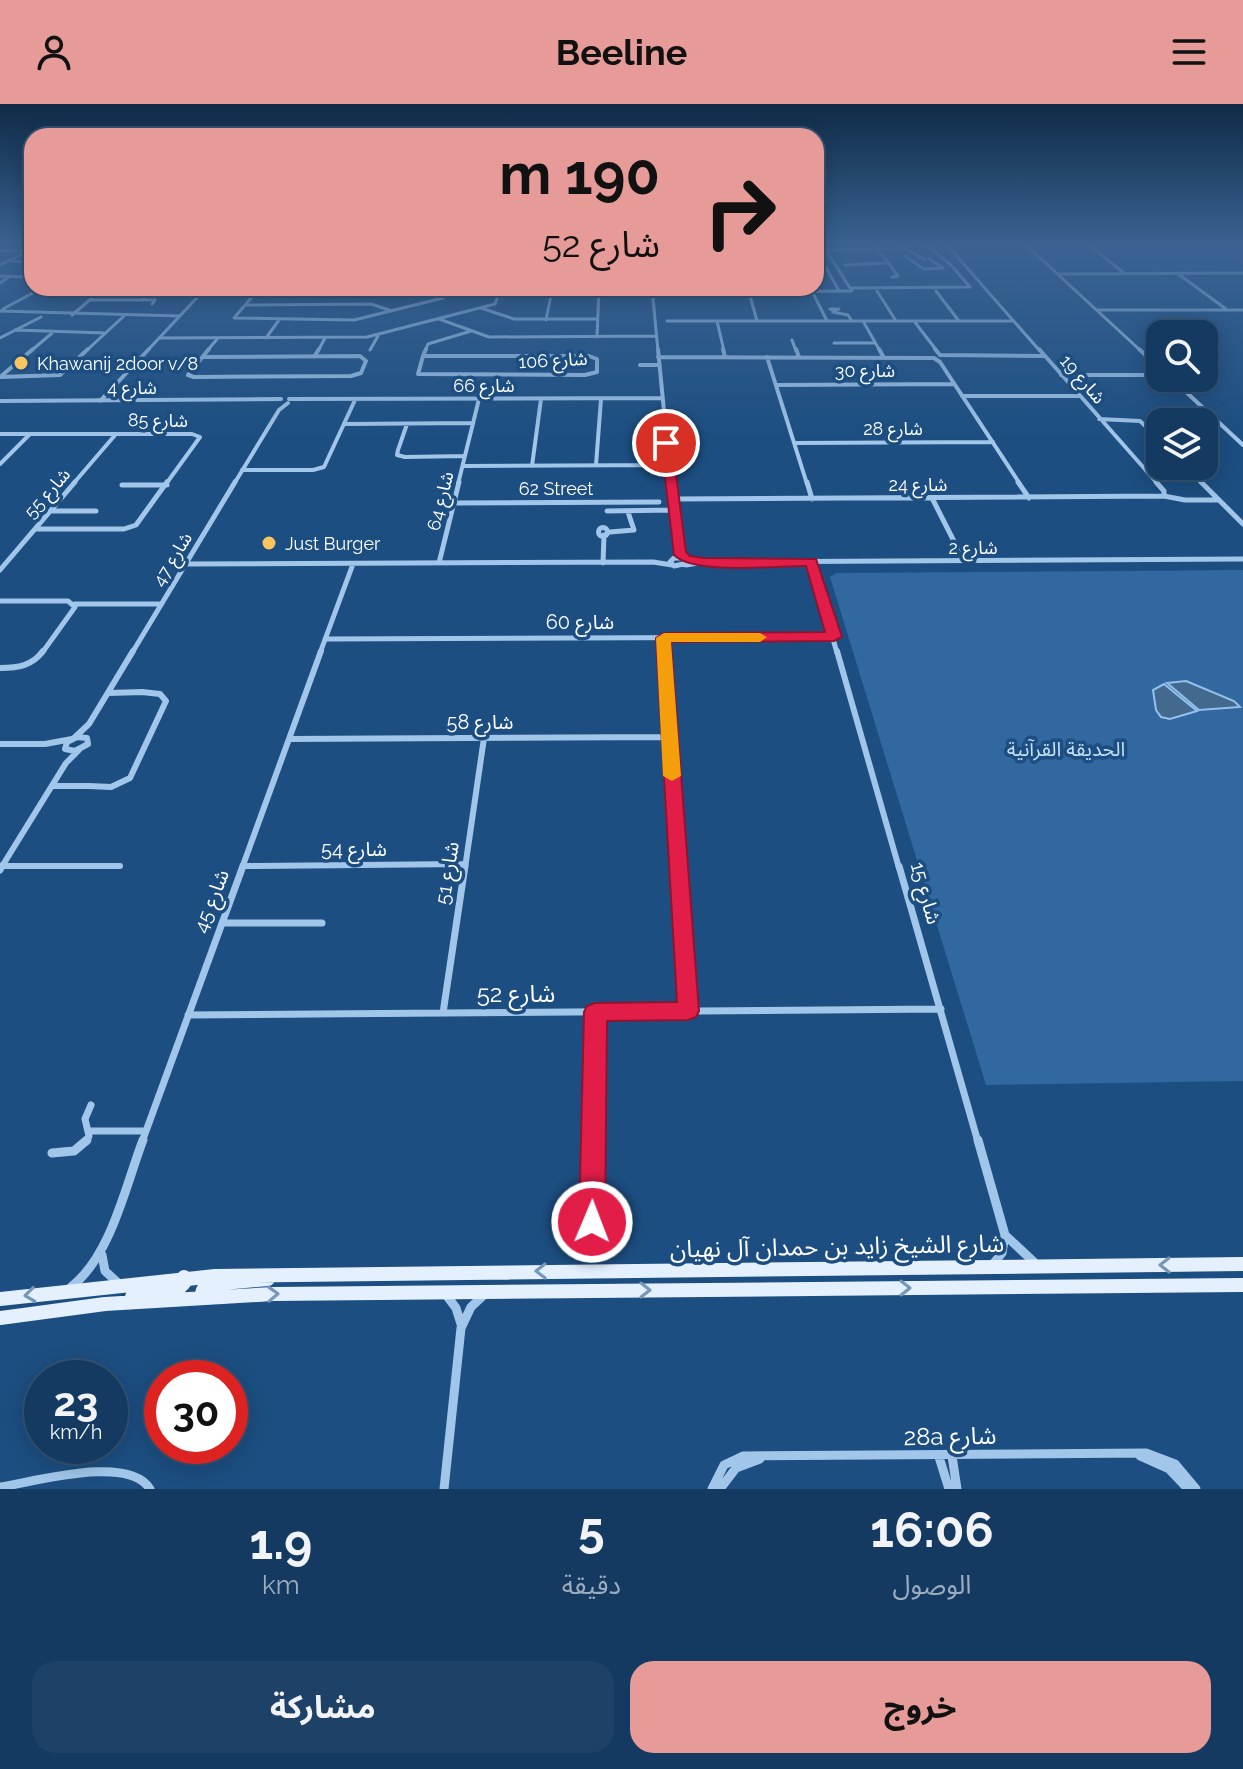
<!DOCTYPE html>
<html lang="ar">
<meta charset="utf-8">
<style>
:root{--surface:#153a61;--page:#1e4167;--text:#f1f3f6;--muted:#9dadbd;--line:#345476;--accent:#e69b98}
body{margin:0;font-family:Raleway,"Noto Sans Arabic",sans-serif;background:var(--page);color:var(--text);direction:rtl;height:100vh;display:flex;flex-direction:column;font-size:30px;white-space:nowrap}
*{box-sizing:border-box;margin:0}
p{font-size:26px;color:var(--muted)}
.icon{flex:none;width:44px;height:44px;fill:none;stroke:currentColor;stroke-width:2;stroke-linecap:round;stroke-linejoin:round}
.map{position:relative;height:1385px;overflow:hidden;direction:ltr}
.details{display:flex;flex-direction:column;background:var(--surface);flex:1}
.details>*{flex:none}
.guide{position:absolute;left:24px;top:24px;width:800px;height:168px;border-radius:24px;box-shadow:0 4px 20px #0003,0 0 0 2px var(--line);direction:rtl;background:#e69b98;color:#111;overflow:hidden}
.fabs{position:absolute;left:1146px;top:216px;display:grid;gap:16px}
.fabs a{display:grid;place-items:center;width:72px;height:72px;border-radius:16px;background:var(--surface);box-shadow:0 4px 20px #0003,0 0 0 2px var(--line);font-size:40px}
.speed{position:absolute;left:24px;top:1256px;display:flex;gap:16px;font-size:40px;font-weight:700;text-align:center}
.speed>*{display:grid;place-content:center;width:104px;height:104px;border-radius:50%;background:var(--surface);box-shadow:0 4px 20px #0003,0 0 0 2px var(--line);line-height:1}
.speed small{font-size:20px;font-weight:400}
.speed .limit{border:12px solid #d22;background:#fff;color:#111}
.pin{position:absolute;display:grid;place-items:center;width:68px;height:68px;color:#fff;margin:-34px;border:4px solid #fff;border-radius:50%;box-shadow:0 2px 8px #0007}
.me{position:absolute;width:88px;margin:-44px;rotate:1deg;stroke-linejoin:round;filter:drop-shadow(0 0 6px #0008)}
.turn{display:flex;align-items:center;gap:28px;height:168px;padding:0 32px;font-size:36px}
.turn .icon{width:104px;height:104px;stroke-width:2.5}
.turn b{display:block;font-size:56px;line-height:68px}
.eta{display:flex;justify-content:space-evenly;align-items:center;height:136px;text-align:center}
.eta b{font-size:48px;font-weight:700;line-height:56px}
.cta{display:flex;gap:16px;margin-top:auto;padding:16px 32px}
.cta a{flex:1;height:92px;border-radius:24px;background:var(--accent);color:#111;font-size:32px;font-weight:700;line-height:92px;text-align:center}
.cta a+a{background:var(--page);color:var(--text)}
header{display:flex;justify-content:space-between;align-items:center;height:104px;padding:0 32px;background:var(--accent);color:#111;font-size:36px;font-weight:700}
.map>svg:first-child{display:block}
.green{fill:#30689f}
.water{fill:#44698e;stroke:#94c1eb;stroke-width:2}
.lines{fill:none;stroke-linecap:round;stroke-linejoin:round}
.minor-far5{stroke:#a1c6e9;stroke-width:3}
.minor-far4{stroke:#a1c6e9;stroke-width:4}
.minor-far3{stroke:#a1c6e9;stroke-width:5}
.minor-far2{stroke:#a1c6e9;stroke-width:6}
.minor-far1{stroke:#a1c6e9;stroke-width:7}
.minor{stroke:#a1c6e9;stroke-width:9}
.tertiary-far1{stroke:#a1c6e9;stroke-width:3}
.tertiary{stroke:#a1c6e9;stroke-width:4}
.primary{stroke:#e4f0fe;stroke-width:14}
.oneway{stroke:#7697b9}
.route{fill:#e11d48;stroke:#92132f;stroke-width:2}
.slow{fill:#f59e0b}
.poi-dot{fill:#fac45e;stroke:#1c4e81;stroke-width:3}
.labels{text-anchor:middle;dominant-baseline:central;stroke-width:7;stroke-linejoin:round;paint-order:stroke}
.far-street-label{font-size:18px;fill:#fff;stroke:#1c4e81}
.far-poi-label{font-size:18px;fill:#fff;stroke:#1c4e81;text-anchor:start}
.street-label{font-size:20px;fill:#fff;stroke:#1c4e81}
.park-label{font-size:20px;fill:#c5dff7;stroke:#1c4e81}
.near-street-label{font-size:24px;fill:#fff;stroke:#1c4e81}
</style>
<header><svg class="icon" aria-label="menu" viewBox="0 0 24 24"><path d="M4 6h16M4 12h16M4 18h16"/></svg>Beeline<svg class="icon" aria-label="person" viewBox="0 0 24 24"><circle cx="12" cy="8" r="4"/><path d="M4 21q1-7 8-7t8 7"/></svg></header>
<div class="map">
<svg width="1243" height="1385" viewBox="0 0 1243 1385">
<rect width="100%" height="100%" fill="#1c4e81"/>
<path class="green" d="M 1243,466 L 1243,977 L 986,981 L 830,473 L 836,469 Z"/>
<path class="water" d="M 1186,577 L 1234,597 L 1240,603 L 1199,606 L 1167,579 Z
M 1164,580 L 1197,607 L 1170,615 L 1161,613 L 1156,606 L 1153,586 Z"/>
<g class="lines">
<path class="minor-far5" d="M 947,141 L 1040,247
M 1089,141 L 1124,169
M 816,145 L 839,187
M 878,145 L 898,172 L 892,173
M 0,147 L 32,147
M 905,152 L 924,165 L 943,164 L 929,155
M 925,156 L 906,145 L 826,146 L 850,184 L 970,183 L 951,161 L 927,141
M 12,157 L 32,159
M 0,161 L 26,148
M 845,161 L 889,159
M 1177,169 L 1226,205
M 1057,170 L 1243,169
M 0,172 L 32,173
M 0,179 L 10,172
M 652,184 L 658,247
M 451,185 L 443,194 L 354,216 L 234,214 L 252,193 L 266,186 Z
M 451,185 L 501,185
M 812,187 L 827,217
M 877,187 L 896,217
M 936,187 L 959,217
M 90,196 L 155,196 L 152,200
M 142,196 L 154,184
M 245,201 L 371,200 L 392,207
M 481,204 L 514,215 L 598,215
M 3,205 L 42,184
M 1097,206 L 1243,206
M 0,207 L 180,212
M 834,207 L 830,205 L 839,205 L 833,208 L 848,211 L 852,217
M 72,211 L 104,184
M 439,215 L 489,233 L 656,232
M 546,216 L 552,186 L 599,185
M 667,217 L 1013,217
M 717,217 L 724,247
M 757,217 L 749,188 L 852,187
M 863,217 L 880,247
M 914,217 L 937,247
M 15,226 L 106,229
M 597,233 L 599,184
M 0,234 L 41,213
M 159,234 L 367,233 L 495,200 L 501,184
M 266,234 L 279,216
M 792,236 L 796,247
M 834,239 L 875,239
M 370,246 L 378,232
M 31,247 L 52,229
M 86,247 L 124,212
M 147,247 L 206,184
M 207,247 L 218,234
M 318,247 L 325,234
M 425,247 L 428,240 L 471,227"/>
<path class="minor-far4" d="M 658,245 L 671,380
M 723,245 L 725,253
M 796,245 L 799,253
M 879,245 L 883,252
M 935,245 L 940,251
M 1039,245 L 1158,380
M 940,251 L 1044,252
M 423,252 L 589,252 L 597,255 L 597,268 L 585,271 L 418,270 Z
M 423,252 L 426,245
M 203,253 L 360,252 L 366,257
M 314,253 L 319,245
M 658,253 L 932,254
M 767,253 L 807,380
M 934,254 L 940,258 L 1020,380
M 640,261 L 659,261
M 190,268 L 188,271 L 194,273 L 351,272 L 361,269 L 366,257
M 190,268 L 209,245
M 1061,271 L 1160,271
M 0,273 L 60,271 L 88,245
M 0,273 L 33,245
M 776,281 L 954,280
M 962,292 L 1079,292
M 289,295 L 662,294
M 0,297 L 281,295
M 100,297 L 149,245
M 1099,315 L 1140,317 L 1160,336
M 345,320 L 473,319
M 0,330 L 192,330 L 200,333 L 166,380
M 794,339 L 993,338
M 398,346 L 397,351 L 405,353 L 465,352
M 398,346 L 407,320
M 0,360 L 30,330
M 596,361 L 601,295
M 463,362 L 669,361
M 532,362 L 541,295
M 1185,362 L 1203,380
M 242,366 L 313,366 L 324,363 L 355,296
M 73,380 L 116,330
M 234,380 L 279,306 L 288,299
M 458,380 L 479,295"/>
<path class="minor-far3" d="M 671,378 L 678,446 L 685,455
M 807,378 L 812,395
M 1018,378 L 1029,394
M 1156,378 L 1164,387 L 1164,392
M 1201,378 L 1243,420
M 122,381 L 167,381
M 932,394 L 964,457
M 672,395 L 1164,392 L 1185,396 L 1217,396
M 454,399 L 659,398
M 50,407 L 96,407
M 607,407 L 673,406
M598.5 428a4.5 4.5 0 1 1 9 0a4.5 4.5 0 1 1-9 0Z
M 35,425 L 124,425 L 136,421 L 167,378
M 610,428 L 634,426 L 628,408
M 674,454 L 683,454 L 688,459 L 674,462 L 670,458 Z
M 811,458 L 837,549
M 439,459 L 459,378
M 603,459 L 604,431
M 185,460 L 653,458 L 672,461
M 686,461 L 704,458 L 1243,455
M 0,466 L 75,378
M 0,497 L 68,497 L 75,503 L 42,549
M 75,500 L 160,500
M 664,534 L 665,549
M 326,535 L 834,533
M 132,549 L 235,378
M 320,549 L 353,460"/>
<path class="minor-far2" d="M 665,547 L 679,764
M 837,547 L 899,764
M 0,564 C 18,564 32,562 43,547
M 108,589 L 143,588
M 77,633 L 87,634 L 88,640 L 75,647 L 65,645 L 67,638 Z
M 74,634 L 89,620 L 133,547
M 289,635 L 670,633
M 0,640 L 45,640 L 72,635
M 52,682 L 91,682
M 89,682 L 111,683 L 130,674 L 166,597 L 160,590 L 142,588
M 3,762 L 120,762
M 244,762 L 465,760
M 1,764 L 66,659 L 79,646
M 242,764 L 321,547
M 465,764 L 484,634"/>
<path class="minor-far1" d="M 679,762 L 688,907
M 899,762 L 978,1038
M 0,766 L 2,762
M 222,819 L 322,819
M 443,909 L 465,762
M 188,911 L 941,905
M 89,1027 L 145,1027
M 86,1038 L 89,1032 L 85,1015 L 91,1001
M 142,1038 L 243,762
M 593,1038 L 595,908"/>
<path class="minor" d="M 978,1036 L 1005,1131 L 1034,1158
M 52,1049 L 74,1047 L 87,1036
M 592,1118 L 593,1036
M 102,1151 L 105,1167 L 117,1178
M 993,1160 L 1002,1149 L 1005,1131
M 71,1183 C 111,1152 125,1083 143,1036
M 447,1192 L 456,1204 L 461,1220
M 952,1352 L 957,1385
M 1140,1352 L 1169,1365 L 1188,1385
M 939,1353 L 949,1385
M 0,1383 C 34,1378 129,1350 150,1385
M 444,1385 L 461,1224 L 471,1203 L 485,1190
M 712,1385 L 724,1361 L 743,1352 L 1146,1349 L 1175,1360 L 1196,1385
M 720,1385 L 736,1364 L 760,1355"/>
<path class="tertiary-far1" d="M 1026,141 L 1141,247"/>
<path class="tertiary" d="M 1139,245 L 1160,264
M 1171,274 L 1243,341"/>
<path class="primary" d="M 132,1193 L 176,1187 L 184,1179 L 184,1173
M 201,1193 L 203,1186 L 213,1180 L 268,1175
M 0,1195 L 215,1172 L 1243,1160
M 0,1214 L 105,1200 L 273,1190 L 1243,1181"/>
</g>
<defs><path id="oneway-chevron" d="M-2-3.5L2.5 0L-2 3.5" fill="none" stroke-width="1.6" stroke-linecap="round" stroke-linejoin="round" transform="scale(2)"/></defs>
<g class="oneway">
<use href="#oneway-chevron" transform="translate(1165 1161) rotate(180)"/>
<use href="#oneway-chevron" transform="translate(541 1167) rotate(179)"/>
<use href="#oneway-chevron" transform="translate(905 1184) rotate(-1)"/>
<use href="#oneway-chevron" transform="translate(645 1186) rotate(-1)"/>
<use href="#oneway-chevron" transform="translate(273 1190) rotate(-2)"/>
<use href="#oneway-chevron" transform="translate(30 1191) rotate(173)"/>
</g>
<linearGradient id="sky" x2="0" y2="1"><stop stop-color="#0f2b47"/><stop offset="0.42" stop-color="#3a6392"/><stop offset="1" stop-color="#3a6392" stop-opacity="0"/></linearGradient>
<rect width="1243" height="335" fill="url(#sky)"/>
<path class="route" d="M 666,335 L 672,339 L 686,448 L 690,452 L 704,454 L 816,455 L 842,533 L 834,537 L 671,538 L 699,907 L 696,913 L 688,916 L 607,917 L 605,1118 L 601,1127 L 592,1131 L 582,1127 L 579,1118 L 584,908 L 587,902 L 595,899 L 677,898 L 656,534 L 664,529 L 825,528 L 806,462 C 776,462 694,471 674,451 L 661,339 Z"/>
<path class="slow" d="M 664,529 L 760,529 L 767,533 L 760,538 L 671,538 L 681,672 L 672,677 L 663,672 L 656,534 Z"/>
<g class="poi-dot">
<circle cx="21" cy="259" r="8"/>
<circle cx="269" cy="439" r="8"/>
</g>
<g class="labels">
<g class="far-street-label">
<text transform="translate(553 256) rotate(-3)">شارع 106</text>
<text x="865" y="266">شارع 30</text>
<text transform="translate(1083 275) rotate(49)">شارع 19</text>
<text x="484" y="281">شارع 66</text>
<text x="132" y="283">شارع 4</text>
<text transform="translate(158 316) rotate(1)">شارع 85</text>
<text x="893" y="324">شارع 28</text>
<text x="918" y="380">شارع 24</text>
<text x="556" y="384">62 Street</text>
<text transform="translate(47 389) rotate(-49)">شارع 55</text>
<text transform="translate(440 397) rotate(-76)">شارع 64</text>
<text x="973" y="443">شارع 2</text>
<text transform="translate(172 455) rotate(-59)">شارع 47</text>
</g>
<g class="far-poi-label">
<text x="37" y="259">Khawanij 2door v/8</text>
<text x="285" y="439">Just Burger</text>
</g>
<g class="street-label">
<text x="580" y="518">شارع 60</text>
<text x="480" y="618">شارع 58</text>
<text x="354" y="745">شارع 54</text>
<text transform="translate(447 769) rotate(-81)">شارع 51</text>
<text transform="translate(926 789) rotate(74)">شارع 15</text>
<text transform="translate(211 797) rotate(-69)">شارع 45</text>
</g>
<g class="park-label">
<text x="1066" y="645">الحديقة القرآنية</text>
</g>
<g class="near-street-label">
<text x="516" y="889">شارع 52</text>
<text transform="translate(837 1142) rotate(-1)">شارع الشيخ زايد بن حمدان آل نهيان</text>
<text transform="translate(950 1332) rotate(-1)">28a شارع</text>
</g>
</g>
</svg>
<div class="fabs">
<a><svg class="icon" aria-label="search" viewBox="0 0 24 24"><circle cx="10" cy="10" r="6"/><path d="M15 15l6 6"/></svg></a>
<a><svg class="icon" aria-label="layers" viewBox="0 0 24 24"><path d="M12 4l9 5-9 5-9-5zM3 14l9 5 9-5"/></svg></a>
</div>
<div class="speed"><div>23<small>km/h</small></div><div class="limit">30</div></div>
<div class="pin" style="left:666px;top:339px;background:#d93025"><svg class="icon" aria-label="arrive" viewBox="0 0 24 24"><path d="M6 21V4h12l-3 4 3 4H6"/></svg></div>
<svg class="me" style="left:592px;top:1118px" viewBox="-20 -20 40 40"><circle r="17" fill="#e11d48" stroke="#fff" stroke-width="3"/><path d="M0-11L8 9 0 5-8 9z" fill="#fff"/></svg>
<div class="guide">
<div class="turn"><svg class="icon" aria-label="right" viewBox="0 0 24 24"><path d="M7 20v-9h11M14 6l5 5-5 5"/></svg><div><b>190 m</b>شارع 52</div></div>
</div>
</div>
<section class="details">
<div class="eta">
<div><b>16:06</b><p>الوصول</p></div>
<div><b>5</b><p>دقيقة</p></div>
<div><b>1.9</b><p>km</p></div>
</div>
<div class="cta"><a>خروج</a><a>مشاركة</a></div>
</section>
